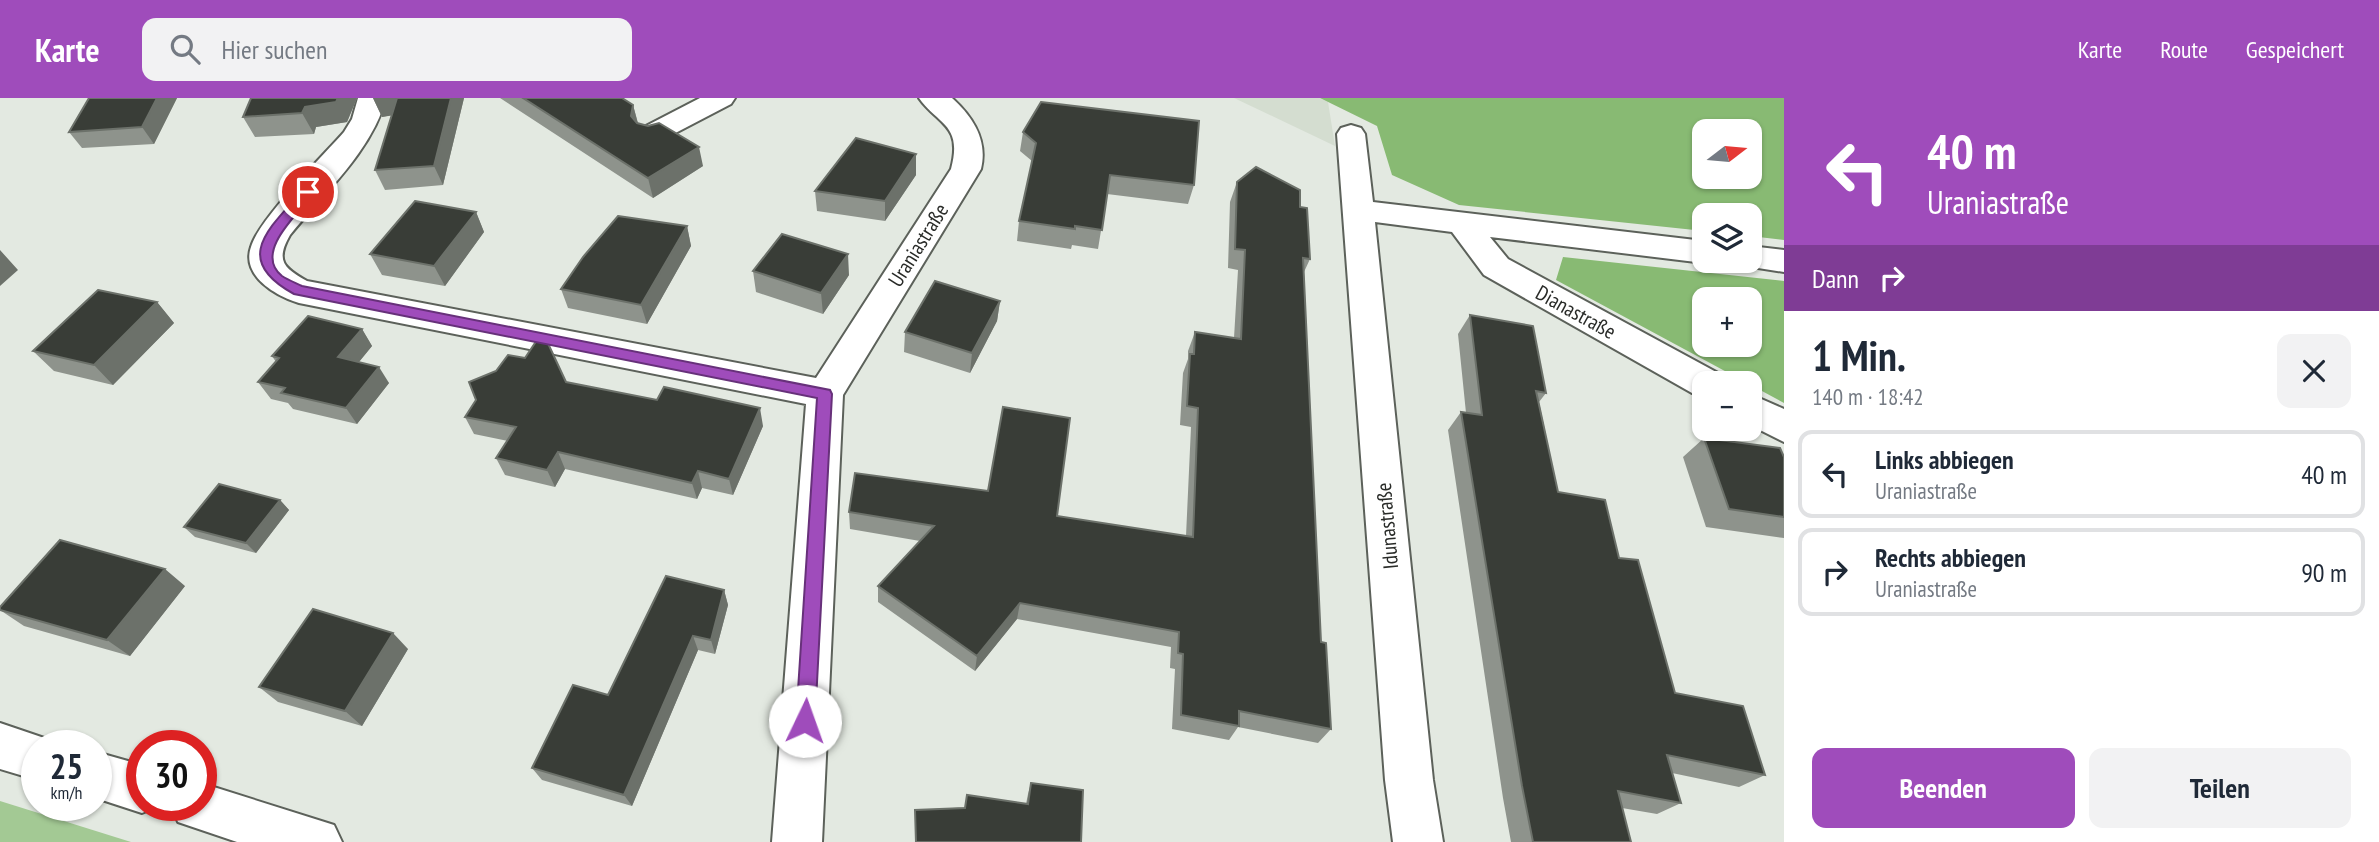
<!DOCTYPE html>
<html lang="de">
<meta charset="utf-8">
<style>
:root{--surface:#fff;--page:#f2f2f3;--text:#1f2937;--muted:#747a83;--line:#e0e1e3;--accent:#9f4cbb}
body{margin:0;font-family:"PT Sans Narrow",sans-serif;background:var(--page);color:var(--text);height:100vh;display:flex;flex-direction:column;font-size:26px;white-space:nowrap}
*{box-sizing:border-box;margin:0}
p{font-size:23px;color:var(--muted)}
.icon{flex:none;width:38px;height:38px;fill:none;stroke:currentColor;stroke-width:2;stroke-linecap:round;stroke-linejoin:round}
.map{position:relative;flex:1;overflow:hidden}
.sheet{display:flex;flex-direction:column;background:var(--surface);width:595px}
.sheet>*{flex:none}
.banner{background:#9f4cbb;color:#fff;overflow:hidden}
.needle{width:46px;rotate:74deg}
.controls{position:absolute;left:1692px;top:21px;display:grid;gap:14px}
.controls a{display:grid;place-items:center;width:70px;height:70px;border-radius:14px;background:var(--surface);box-shadow:0 2px 5px #0004;font-size:35px}
.speed{position:absolute;left:21px;top:632px;display:flex;gap:14px;font-size:35px;font-weight:700;text-align:center}
.speed>*{display:grid;place-content:center;width:91px;height:91px;border-radius:50%;background:var(--surface);box-shadow:0 2px 5px #0004;line-height:1}
.speed small{font-size:18px;font-weight:400}
.speed .limit{border:10px solid #d22;background:#fff;color:#111}
.pin{position:absolute;display:grid;place-items:center;width:60px;height:60px;color:#fff;margin:-30px;border:4px solid #fff;border-radius:50%;box-shadow:0 2px 7px #0007}
.me{position:absolute;width:77px;margin:-38px;rotate:3deg;stroke-linejoin:round;filter:drop-shadow(0 0 5px #0008)}
.turn{display:flex;align-items:center;gap:24px;height:147px;padding:0 28px;font-size:32px}
.turn .icon{width:91px;height:91px;stroke-width:2.5}
.turn b{display:block;font-size:49px;line-height:60px}
.then{display:flex;align-items:center;height:66px;padding:0 28px;background:#0003;gap:14px;font-size:26px}
.round{display:grid;place-items:center;flex:none;width:74px;height:74px;border-radius:14px;background:var(--page)}
.headline{display:flex;align-items:center;justify-content:space-between;height:119px;padding:0 28px}
h1{font-size:42px;font-weight:700;line-height:52px}
.action{display:flex;gap:14px;margin-top:auto;padding:14px 28px}
.action a{flex:1;height:80px;border-radius:14px;background:var(--accent);color:#fff;font-size:28px;font-weight:700;line-height:80px;text-align:center}
.action a+a{background:var(--page);color:var(--text)}
ul{padding:0;list-style:none}
li{display:flex;align-items:center;gap:21px;height:88px;margin:0 14px 10px;padding:0 14px;border:4px solid var(--line);border-radius:14px}
li div{flex:1}
li b{display:block;font-size:26px}
li em{font-style:normal}
header{display:flex;align-items:center;gap:42px;box-sizing:border-box;height:98px;padding:0 35px;background:var(--accent);color:#fff}
header strong{font-size:33px}
nav{display:flex;gap:38px;margin-inline-start:auto;font-size:24px}
.search{width:490px;height:63px;background:var(--page);display:flex;align-items:center;gap:18px;box-sizing:border-box;padding:0 24px;border-radius:14px;color:var(--muted);font-size:26px}
main{display:flex;flex:1;min-height:0}
.map>svg:first-child{display:block}
.built{fill:#d4ddd0}
.green{fill:#a3c994}
.forest{fill:#88ba73;fill-rule:evenodd}
.lines{fill:none;stroke-linecap:round;stroke-linejoin:round}
.minor-casing{stroke:#5c615a;stroke-width:4}
.minor{fill:#fff;fill-rule:evenodd}
.wall{fill:#8e938c}
.shaded-wall{fill:#6c716a}
.building{fill:#393d37;stroke:#6c716a;stroke-width:2}
.route{fill:#9f4cbb;stroke:#67317a;stroke-width:2}
.labels{text-anchor:middle;dominant-baseline:central;stroke-width:7;stroke-linejoin:round;paint-order:stroke}
.street-label{font-size:21px;fill:#292b28;stroke:#fff}
</style>
<header>
<strong>Karte</strong>
<div class="search"><svg class="icon" aria-label="search" viewBox="0 0 24 24"><circle cx="10" cy="10" r="6"/><path d="M15 15l6 6"/></svg>Hier suchen</div>
<nav><a>Karte</a><a>Route</a><a>Gespeichert</a></nav>
</header>
<main>
<div class="map">
<svg width="1784" height="744" viewBox="0 0 1784 744">
<rect width="100%" height="100%" fill="#e3e9e1"/>
<path class="built" d="M 1234,0 L 1320,0 L 1328,4 L 1335,48 Z"/>
<path class="green" d="M 0,703 L 131,744 L 0,744 Z"/>
<path class="forest" d="M 1320,0 L 1784,0 L 1784,142 L 1750,138 L 1750,117 L 1704,117 L 1704,133 L 1459,107 L 1392,77 L 1377,28 ZM 1704,33 L 1750,33 L 1750,79 L 1704,79 Z
M 1563,159 L 1784,183 L 1784,305 L 1556,182 ZM 1704,201 L 1750,201 L 1750,247 L 1704,247 Z"/>
<g class="lines">
<defs>
<path id="minor" d="M 358,0 L 386,0 C 372,53 324,95 290,137 C 275,163 284,170 307,183 L 816,280 L 951,71 C 963,26 938,27 919,0 L 952,0 C 973,19 988,42 981,71 L 843,297 L 822,744 L 772,744 L 806,306 L 299,205 C 276,198 241,178 251,149 C 259,121 322,59 344,34 L 352,21 Z
M 700,0 L 735,0 L 731,6 L 662,42 L 652,45 L 642,42 L 638,36 L 642,30 Z
M 1351,27 L 1361,30 L 1365,36 L 1373,104 L 1704,143 L 1704,163 L 1712,163 L 1704,165 L 1490,139 L 1508,161 L 1718,275 L 1723,285 L 1704,285 L 1704,298 L 1692,295 L 1484,177 L 1452,134 L 1375,124 L 1433,682 L 1443,744 L 1393,744 L 1385,682 L 1337,36 L 1341,30 Z
M 1750,148 L 1784,152 L 1784,174 L 1739,167 L 1736,163 L 1750,163 Z
M 1750,296 L 1784,311 L 1784,344 L 1750,327 Z
M 0,625 L 53,643 L 55,648 L 37,648 L 37,682 L 0,671 Z
M 96,654 L 142,667 L 142,707 L 159,708 L 142,715 L 96,700 Z
M 201,685 L 334,727 L 342,744 L 237,744 L 178,724 L 171,707 L 201,707 Z"/>
</defs>
<use href="#minor" class="minor-casing"/>
<use href="#minor" class="minor"/>
</g>
<path class="wall" d="M 89,0 L 177,0 L 154,46 L 82,50 L 69,34 Z
M 251,0 L 357,0 L 347,24 L 316,29 L 314,36 L 255,39 L 243,19 Z
M 373,0 L 464,0 L 443,87 L 385,92 L 375,72 L 392,17 L 382,19 Z
M 500,0 L 622,0 L 633,7 L 638,25 L 703,68 L 653,100 Z
M 1023,34 L 1194,87 L 1188,106 L 1107,96 L 1098,151 L 1072,147 L 1071,151 L 1017,143 L 1019,123 L 1032,63 L 1020,53 Z
M 916,56 L 916,77 L 885,123 L 817,113 L 815,93 Z
M 1237,84 L 1310,161 L 1304,174 L 1321,544 L 1331,631 L 1318,645 L 1238,629 L 1229,642 L 1172,631 L 1175,571 L 1170,570 L 1171,549 L 1017,521 L 975,573 L 878,504 L 878,488 L 920,443 L 850,431 L 849,414 L 1057,418 L 1186,438 L 1191,329 L 1180,327 L 1183,275 L 1188,261 L 1188,253 L 1195,234 L 1234,240 L 1238,172 L 1228,170 L 1230,104 Z
M 476,114 L 484,134 L 445,188 L 382,177 L 370,156 Z
M 687,128 L 691,148 L 647,226 L 568,210 L 561,191 Z
M 753,173 L 849,177 L 823,216 L 756,194 Z
M 1000,203 L 997,223 L 970,275 L 904,254 L 905,234 Z
M 157,204 L 174,225 L 113,287 L 54,273 L 33,253 Z
M 1470,217 L 1546,295 L 1539,304 L 1558,394 L 1619,460 L 1675,595 L 1765,677 L 1739,689 L 1672,675 L 1681,705 L 1657,716 L 1622,710 L 1631,744 L 1511,744 L 1503,700 L 1448,332 L 1461,314 L 1466,315 L 1458,236 Z
M 362,231 L 372,248 L 359,264 L 389,285 L 357,326 L 293,311 L 288,305 L 271,301 L 258,284 L 276,264 L 272,258 Z
M 496,273 L 566,284 L 763,328 L 733,397 L 702,390 L 697,401 L 565,371 L 555,389 L 505,377 L 496,360 L 508,343 L 474,336 L 465,319 Z
M 1704,340 L 1784,359 L 1784,440 L 1706,429 L 1683,359 Z
M 280,402 L 289,412 L 256,455 L 195,439 L 184,429 Z
M 185,488 L 130,558 L 24,528 L 0,512 L 0,509 Z
M 724,492 L 728,507 L 715,556 L 698,552 L 632,708 L 542,682 L 532,670 Z
M 408,551 L 362,628 L 278,604 L 259,589 Z
M 1031,685 L 1081,744 L 915,744 L 915,712 L 1026,706 L 1028,696 Z"/>
<path class="shaded-wall" d="M 157,0 L 177,0 L 154,46 L 142,29 Z
M 338,0 L 357,0 L 347,24 L 316,29 L 314,36 L 302,15 L 305,9 Z
M 373,0 L 405,0 L 407,15 L 382,19 Z
M 451,0 L 464,0 L 443,87 L 434,68 Z
M 633,7 L 638,26 L 631,18 Z
M 699,49 L 703,68 L 653,100 L 648,80 Z
M 916,56 L 916,77 L 885,123 L 885,103 Z
M 476,114 L 484,134 L 445,188 L 434,168 Z
M 687,128 L 691,148 L 647,226 L 641,207 Z
M 0,152 L 18,172 L 0,188 Z
M 848,156 L 849,177 L 823,216 L 821,195 Z
M 1000,203 L 997,223 L 970,275 L 972,255 Z
M 157,204 L 174,225 L 113,287 L 94,267 Z
M 362,231 L 372,248 L 349,276 L 338,259 Z
M 379,269 L 389,285 L 357,326 L 346,310 Z
M 760,310 L 763,328 L 733,397 L 729,381 Z
M 558,354 L 565,371 L 555,389 L 547,372 Z
M 698,373 L 702,390 L 697,401 L 692,385 Z
M 280,402 L 289,412 L 256,455 L 246,445 Z
M 165,471 L 185,488 L 130,558 L 107,542 Z
M 724,492 L 728,507 L 715,556 L 711,542 Z
M 1020,505 L 1017,521 L 975,573 L 977,558 Z
M 393,535 L 408,551 L 362,628 L 345,613 Z
M 693,538 L 698,552 L 632,708 L 624,697 Z"/>
<path class="building" d="M 89,0 L 157,0 L 142,29 L 69,34 Z
M 251,0 L 338,0 L 336,4 L 305,9 L 302,15 L 243,19 Z
M 397,0 L 451,0 L 434,68 L 375,72 Z
M 523,0 L 622,0 L 633,7 L 631,18 L 637,25 L 648,28 L 659,25 L 699,49 L 648,80 Z
M 1041,4 L 1199,23 L 1194,87 L 1110,77 L 1102,132 L 1075,128 L 1075,131 L 1019,123 L 1036,45 L 1023,34 Z
M 856,40 L 916,56 L 885,103 L 815,93 Z
M 1256,69 L 1300,92 L 1300,109 L 1307,110 L 1310,161 L 1303,160 L 1321,544 L 1326,545 L 1331,631 L 1239,613 L 1239,628 L 1181,617 L 1183,556 L 1178,555 L 1179,534 L 1020,505 L 977,558 L 878,488 L 934,428 L 849,414 L 855,375 L 988,393 L 1003,309 L 1070,320 L 1057,418 L 1193,439 L 1198,310 L 1187,308 L 1190,256 L 1194,256 L 1195,234 L 1241,241 L 1245,152 L 1235,151 L 1237,84 Z
M 415,103 L 476,114 L 434,168 L 370,156 Z
M 618,118 L 687,128 L 641,207 L 561,191 L 583,159 Z
M 782,136 L 848,156 L 821,195 L 753,173 Z
M 935,183 L 1000,203 L 972,255 L 905,234 Z
M 98,192 L 157,204 L 94,267 L 33,253 Z
M 1470,217 L 1533,228 L 1546,295 L 1536,293 L 1558,394 L 1605,402 L 1619,460 L 1638,462 L 1675,595 L 1743,608 L 1765,677 L 1667,657 L 1681,705 L 1618,693 L 1631,744 L 1533,744 L 1522,688 L 1461,314 L 1482,317 Z
M 308,218 L 362,231 L 338,259 L 379,269 L 346,310 L 281,295 L 285,290 L 258,284 L 279,260 L 272,258 Z
M 539,239 L 546,241 L 566,284 L 657,302 L 664,289 L 760,310 L 729,381 L 698,373 L 692,385 L 558,354 L 547,372 L 496,360 L 516,329 L 465,319 L 476,302 L 469,284 L 496,273 L 508,257 L 525,260 Z
M 1704,340 L 1780,350 L 1784,359 L 1784,419 L 1729,411 Z
M 219,386 L 280,402 L 246,445 L 184,429 Z
M 60,442 L 165,471 L 107,542 L 0,512 L 0,509 Z
M 666,478 L 724,492 L 711,542 L 693,538 L 624,697 L 532,670 L 573,587 L 608,597 Z
M 313,511 L 393,535 L 345,613 L 259,589 Z
M 1031,685 L 1083,692 L 1081,744 L 916,744 L 915,712 L 965,710 L 967,697 L 1028,706 Z"/>
<path class="route" d="M 308,90 L 315,94 C 301,113 252,154 282,178 C 288,182 296,185 302,188 L 830,292 L 832,296 L 815,623 L 812,629 L 805,632 L 799,629 L 796,623 L 817,300 L 294,196 C 230,161 270,130 304,91 Z"/>
<g class="labels">
<g class="street-label">
<text transform="translate(918 147) rotate(-58)">Uraniastraße</text>
<text transform="translate(1576 214) rotate(29)">Dianastraße</text>
<text transform="translate(1387 428) rotate(-95)">Idunastraße</text>
</g>
</g>
</svg>
<div class="controls">
<a><svg class="needle" viewBox="-14 -14 28 28"><path d="M0-13l5 13h-10z" fill="#e53935"/><path d="M0 13l5-13h-10z" fill="#747a83"/></svg></a>
<a><svg class="icon" aria-label="layers" viewBox="0 0 24 24"><path d="M12 4l9 5-9 5-9-5zM3 14l9 5 9-5"/></svg></a>
<a>+</a>
<a>−</a>
</div>
<div class="speed"><div>25<small>km/h</small></div><div class="limit">30</div></div>
<div class="pin" style="left:308px;top:94px;background:#d93025"><svg class="icon" aria-label="arrive" viewBox="0 0 24 24"><path d="M6 21V4h12l-3 4 3 4H6"/></svg></div>
<svg class="me" style="left:805px;top:623px" viewBox="-20 -20 40 40"><circle r="19" fill="#fff"/><path d="M0-13L10 11 0 6-10 11z" fill="#9f4cbb"/></svg>
</div>
<section class="sheet">
<div class="banner">
<div class="turn"><svg class="icon" aria-label="left" viewBox="0 0 24 24"><path d="M17 20v-9H6M10 6l-5 5 5 5"/></svg><div><b>40 m</b>Uraniastraße</div></div>
<div class="then">Dann<svg class="icon" aria-label="right" viewBox="0 0 24 24"><path d="M7 20v-9h11M14 6l5 5-5 5"/></svg></div>
</div>
<div class="headline"><div><h1>1 Min.</h1><p>140 m · 18:42</p></div><a class="round"><svg class="icon" aria-label="close" viewBox="0 0 24 24"><path d="M6 6l12 12M18 6L6 18"/></svg></a></div>
<ul>
<li><svg class="icon" aria-label="left" viewBox="0 0 24 24"><path d="M17 20v-9H6M10 6l-5 5 5 5"/></svg><div><b>Links abbiegen</b><p>Uraniastraße</p></div><em>40 m</em></li>
<li><svg class="icon" aria-label="right" viewBox="0 0 24 24"><path d="M7 20v-9h11M14 6l5 5-5 5"/></svg><div><b>Rechts abbiegen</b><p>Uraniastraße</p></div><em>90 m</em></li>
</ul>
<div class="action"><a>Beenden</a><a>Teilen</a></div>
</section>
</main>
